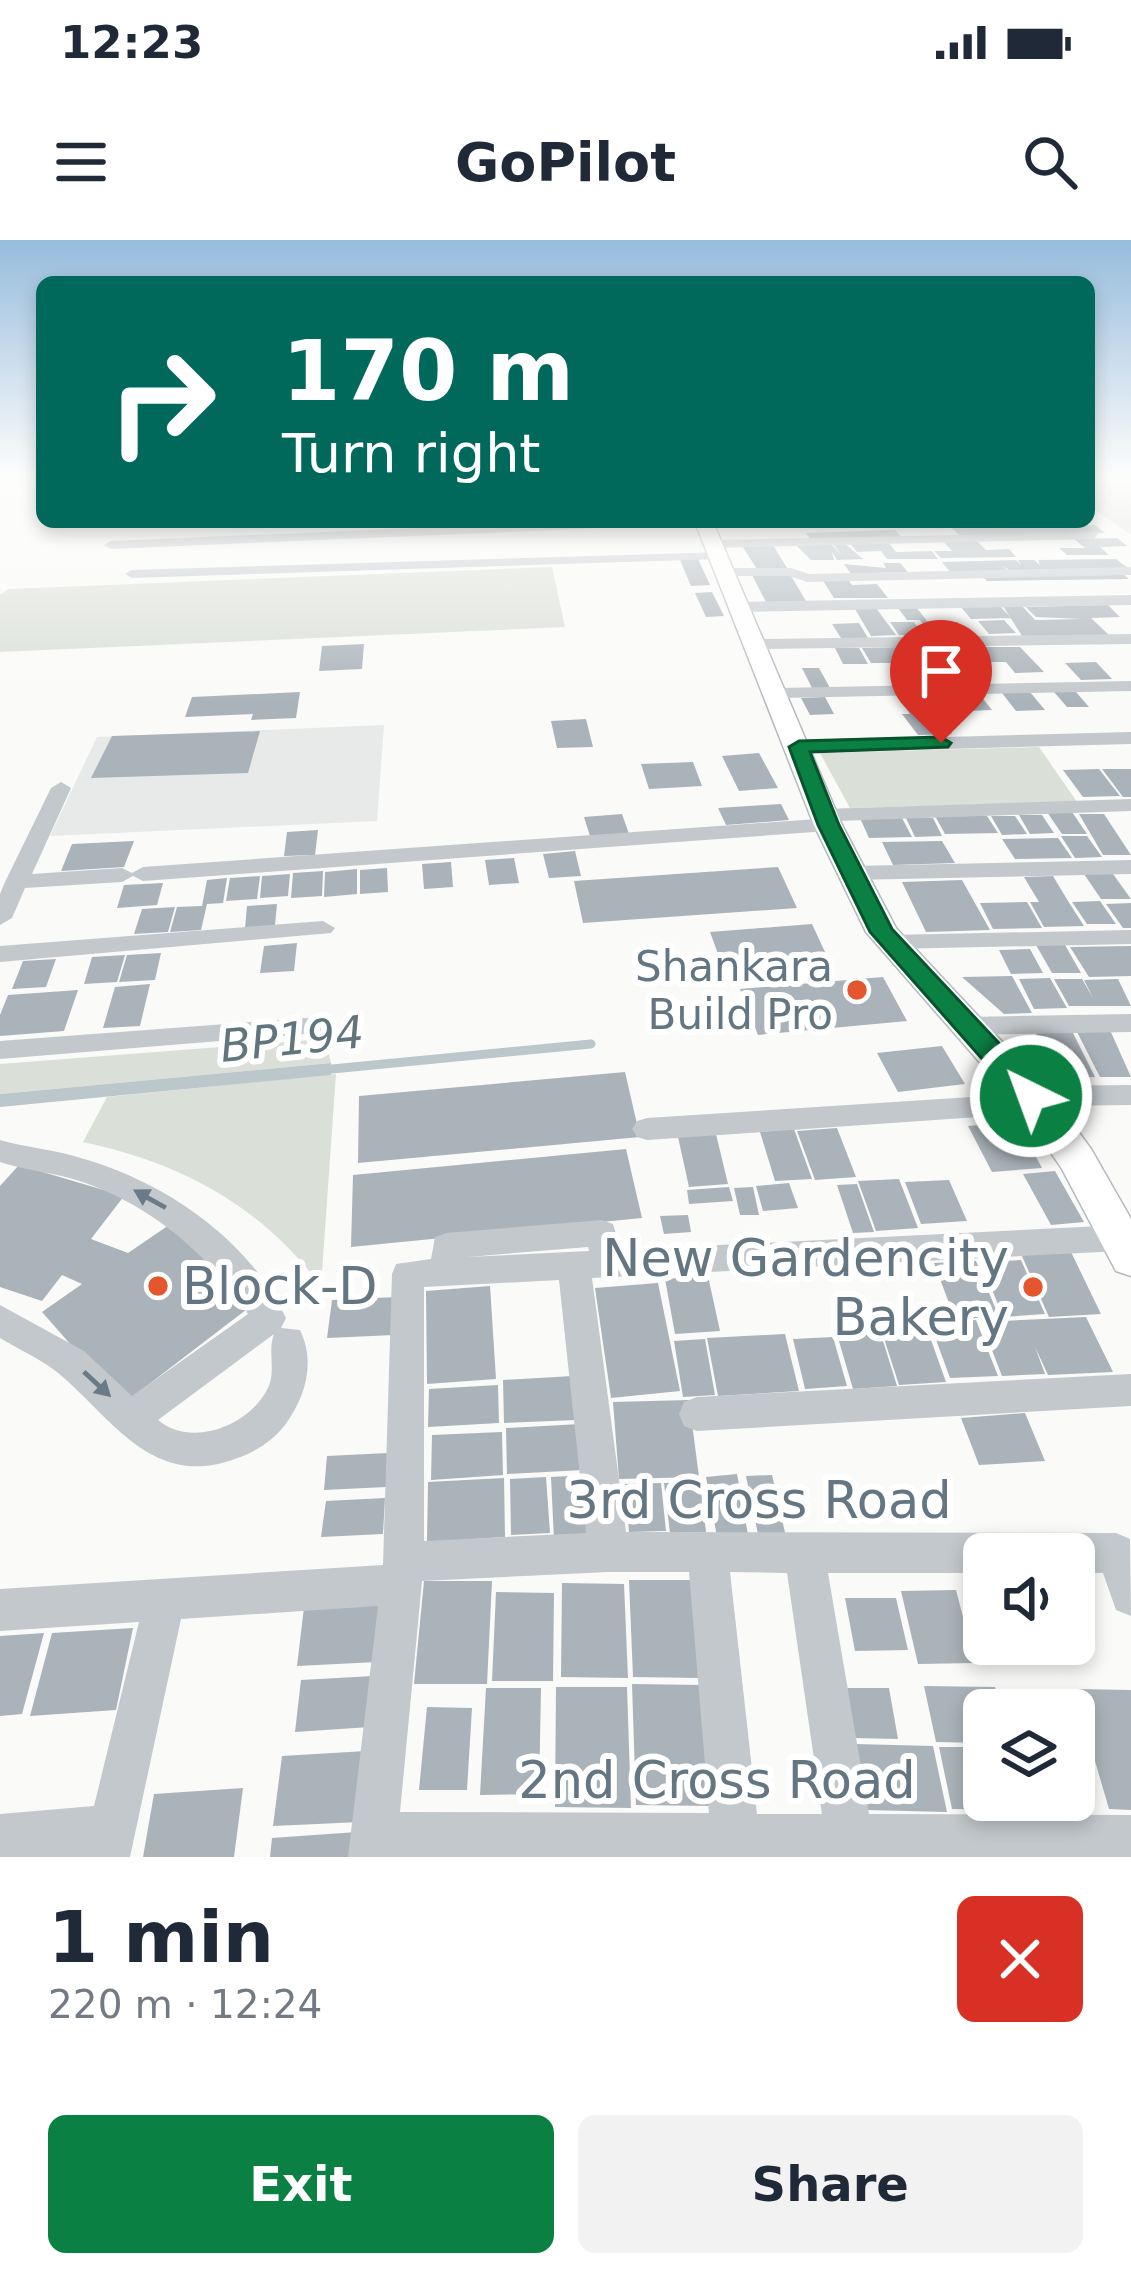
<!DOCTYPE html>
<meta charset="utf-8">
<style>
:root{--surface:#fff;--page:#f2f2f3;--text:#1f2937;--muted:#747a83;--accent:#0b8043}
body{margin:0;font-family:"DejaVu Sans",sans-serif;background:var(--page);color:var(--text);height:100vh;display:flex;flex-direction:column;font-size:45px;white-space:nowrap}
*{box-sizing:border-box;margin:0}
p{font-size:39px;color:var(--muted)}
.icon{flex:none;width:66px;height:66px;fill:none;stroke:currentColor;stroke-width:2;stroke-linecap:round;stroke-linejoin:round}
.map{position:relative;height:1617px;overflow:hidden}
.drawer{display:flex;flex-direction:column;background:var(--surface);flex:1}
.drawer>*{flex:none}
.guide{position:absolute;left:36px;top:36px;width:1059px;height:252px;border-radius:18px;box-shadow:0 6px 18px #0003;background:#00695c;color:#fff;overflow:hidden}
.buttons{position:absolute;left:963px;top:1293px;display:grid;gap:24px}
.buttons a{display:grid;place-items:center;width:132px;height:132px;border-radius:18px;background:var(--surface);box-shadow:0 6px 18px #0003;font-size:60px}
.pin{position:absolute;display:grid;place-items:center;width:102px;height:102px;color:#fff;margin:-123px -51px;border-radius:50% 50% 50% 0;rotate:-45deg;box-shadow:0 0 12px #0007}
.pin .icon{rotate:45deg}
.me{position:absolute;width:132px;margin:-66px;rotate:318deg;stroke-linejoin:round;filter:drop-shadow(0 0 9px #0008)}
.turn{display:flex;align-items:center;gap:42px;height:252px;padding:0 48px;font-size:54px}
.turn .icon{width:156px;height:156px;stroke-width:2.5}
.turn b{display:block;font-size:84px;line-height:102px}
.round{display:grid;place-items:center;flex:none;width:126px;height:126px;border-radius:18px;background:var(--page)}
.head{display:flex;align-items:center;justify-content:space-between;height:204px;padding:0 48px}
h1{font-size:72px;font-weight:800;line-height:90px}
.button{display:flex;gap:24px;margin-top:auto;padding:24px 48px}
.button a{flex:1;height:138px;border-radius:18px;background:var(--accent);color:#fff;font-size:48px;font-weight:800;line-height:138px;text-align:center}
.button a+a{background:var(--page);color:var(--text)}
.status{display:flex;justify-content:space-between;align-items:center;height:84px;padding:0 60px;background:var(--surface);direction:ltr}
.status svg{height:33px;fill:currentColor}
header{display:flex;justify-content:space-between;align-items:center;height:156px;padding:0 48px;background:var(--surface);font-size:54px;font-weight:800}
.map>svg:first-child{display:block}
.built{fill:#e8e9e9}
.green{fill:#dadfd7}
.water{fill:#bbc7cb}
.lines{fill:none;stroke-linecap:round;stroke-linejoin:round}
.stream{stroke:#bbc7cb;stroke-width:9}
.building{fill:#aab3b9}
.major-casing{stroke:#b5babe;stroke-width:3}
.minor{fill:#c3c8cc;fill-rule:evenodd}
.major{fill:#fff;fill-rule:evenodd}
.oneway{fill:#6a7a87}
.route{fill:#0b8043;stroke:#07532c;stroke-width:3}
.poi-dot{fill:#e4572e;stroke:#fff;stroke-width:4.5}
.labels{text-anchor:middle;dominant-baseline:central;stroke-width:12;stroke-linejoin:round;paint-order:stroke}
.poi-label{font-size:42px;fill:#657683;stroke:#fff;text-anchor:end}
.water-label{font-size:45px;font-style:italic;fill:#60757c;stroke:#fff}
.near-poi-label{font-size:51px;fill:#657683;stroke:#fff;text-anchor:end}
.near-street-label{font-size:51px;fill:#657683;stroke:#fff}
</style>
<div class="status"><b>12:23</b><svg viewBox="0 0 49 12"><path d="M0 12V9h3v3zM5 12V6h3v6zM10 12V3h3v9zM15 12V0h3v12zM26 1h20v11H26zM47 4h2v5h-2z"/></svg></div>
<header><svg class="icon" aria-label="menu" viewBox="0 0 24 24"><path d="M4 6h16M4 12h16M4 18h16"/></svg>GoPilot<svg class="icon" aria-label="search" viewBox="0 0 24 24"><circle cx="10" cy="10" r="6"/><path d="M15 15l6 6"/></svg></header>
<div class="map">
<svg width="1131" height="1617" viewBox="0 0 1131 1617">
<rect width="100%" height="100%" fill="#fafaf8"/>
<path class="built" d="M 384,485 L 377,581 L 50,596 L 97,497 Z"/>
<path class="green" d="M 1089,236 L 1131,236 L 1131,295 L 1089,266 Z
M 552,327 L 565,387 L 0,412 L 0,355 L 8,349 Z
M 1039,507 L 1077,562 L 850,568 L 820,513 Z
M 325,799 L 331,823 L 0,854 L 0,824 Z
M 336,834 L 321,1046 C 260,965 181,923 83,902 L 107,857 Z"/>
<path class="water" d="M 331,823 L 331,835 L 0,867 L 0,854 Z"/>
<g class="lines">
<path class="stream" d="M 322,830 L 591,804"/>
</g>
<path class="building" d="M 1095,285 L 1105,293 L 960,296 L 952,288 Z
M 895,290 L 902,298 L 811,300 L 806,293 Z
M 1117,298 L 1127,306 L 1100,307 L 1109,315 L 1067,315 L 1059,308 L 1085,308 L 1074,299 Z
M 976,300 L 986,310 L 1009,309 L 1016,317 L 941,318 L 934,311 L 952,311 L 943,301 Z
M 888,302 L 896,312 L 932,311 L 938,319 L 887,319 L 881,311 L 857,312 L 850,303 Z
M 844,303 L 863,319 L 837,320 L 832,312 L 834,320 L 811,320 L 795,304 L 831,304 L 840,313 L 833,304 Z
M 773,305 L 787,328 L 757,329 L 742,306 Z
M 698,319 L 710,345 L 691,346 L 680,320 Z
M 1116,319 L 1128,328 L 1011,331 L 1002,326 L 1007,330 L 951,333 L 942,322 L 1016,320 L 1021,325 L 1018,320 L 1034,320 L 1040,325 L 1038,320 Z
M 883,323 L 900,323 L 908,332 L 851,334 L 844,324 L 886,328 Z
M 1122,333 L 1129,339 L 987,341 L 981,335 Z
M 790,334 L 806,361 L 766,362 L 752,335 Z
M 847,338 L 852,345 L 877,344 L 888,358 L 834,358 L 822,339 Z
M 712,352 L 724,376 L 706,377 L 695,353 Z
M 1108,365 L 1120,377 L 1091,378 L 1110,396 L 1022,396 L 1003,366 L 1022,366 L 1035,380 L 1082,379 L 1036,377 L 1026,367 Z
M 1000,366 L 1011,378 L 971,379 L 961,367 Z
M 916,367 L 927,381 L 945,380 L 955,392 L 929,393 L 920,380 L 907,380 L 898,368 Z
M 876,368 L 896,395 L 871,396 L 855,369 Z
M 1004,380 L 1016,393 L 989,394 L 978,381 Z
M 890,382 L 914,382 L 923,395 L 899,395 Z
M 859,383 L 868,398 L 841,398 L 832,384 Z
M 364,404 L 362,429 L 319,431 L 322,406 Z
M 951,406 L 964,422 L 938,423 L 926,407 Z
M 903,407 L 913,423 L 871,423 L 862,408 Z
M 973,407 L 1020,407 L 1044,432 L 1015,433 L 1006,422 L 986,422 Z
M 835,408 L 859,408 L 868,424 L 843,424 Z
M 1096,422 L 1112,439 L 1081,440 L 1065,423 Z
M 802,428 L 819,428 L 830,448 L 812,448 Z
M 300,452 L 296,478 L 251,480 L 253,474 L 185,477 L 192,457 Z
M 1030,452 L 1045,470 L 1016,471 L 1002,453 Z
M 1054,452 L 1076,452 L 1089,467 L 1067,467 Z
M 920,453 L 952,494 L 918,495 L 902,474 L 910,474 L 896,454 Z
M 948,454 L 962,471 L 939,472 L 926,455 Z
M 979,454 L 992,470 L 968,471 L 955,455 Z
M 825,457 L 834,474 L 810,475 L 801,458 Z
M 586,479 L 593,507 L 557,508 L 551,481 Z
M 260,491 L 248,533 L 91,538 L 112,496 Z
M 759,513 L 778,548 L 739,551 L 722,516 Z
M 693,522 L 702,546 L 649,549 L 641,524 Z
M 1099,529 L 1120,556 L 1083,557 L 1063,530 Z
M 1102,529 L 1131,529 L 1131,557 L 1123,557 Z
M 781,564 L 789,580 L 726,585 L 718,568 Z
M 1047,572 L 1072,572 L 1087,594 L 1062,594 Z
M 622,574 L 629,594 L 590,596 L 584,577 Z
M 1079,574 L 1104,574 L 1131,615 L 1103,615 Z
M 1019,575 L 1042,575 L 1054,593 L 1030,594 Z
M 935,576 L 987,576 L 998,593 L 945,594 Z
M 991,576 L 1015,576 L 1027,594 L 1002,595 Z
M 860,578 L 902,578 L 912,597 L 869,598 Z
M 906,578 L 933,578 L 942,596 L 915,597 Z
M 318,590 L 315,615 L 284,616 L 287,592 Z
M 1061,596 L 1087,596 L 1102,617 L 1075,618 Z
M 1058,598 L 1072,618 L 1015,619 L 1002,599 Z
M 134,601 L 124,627 L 61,631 L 72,604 Z
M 942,601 L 955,623 L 893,625 L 882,602 Z
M 575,611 L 581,636 L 549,638 L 543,614 Z
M 514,618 L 519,643 L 489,645 L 485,620 Z
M 451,622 L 453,647 L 424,649 L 422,624 Z
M 778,627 L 797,668 L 583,683 L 574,641 Z
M 387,628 L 388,652 L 360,654 L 360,630 Z
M 357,629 L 357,654 L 324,657 L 325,632 Z
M 323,631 L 322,656 L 291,658 L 293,633 Z
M 290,634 L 288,656 L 260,658 L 262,636 Z
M 1084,634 L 1113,634 L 1131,659 L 1101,659 Z
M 260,636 L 257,659 L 226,661 L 230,638 Z
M 1053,636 L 1068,661 L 1084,686 L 1044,687 L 1030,662 L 1039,662 L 1024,637 Z
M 227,638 L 223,663 L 207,664 L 201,690 L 170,692 L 177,667 L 202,666 L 207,640 Z
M 962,640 L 990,690 L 926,692 L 902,642 Z
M 163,643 L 157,665 L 117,668 L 124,645 Z
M 1100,661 L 1116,684 L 1087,684 L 1072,662 Z
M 1027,662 L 1042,688 L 993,689 L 980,663 Z
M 1131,663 L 1131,688 L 1123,688 L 1106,664 Z
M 277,664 L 275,685 L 245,688 L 247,666 Z
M 175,667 L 168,692 L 134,694 L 142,669 Z
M 812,684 L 831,725 L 725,733 L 710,692 Z
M 297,703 L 294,731 L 260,733 L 264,706 Z
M 1036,705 L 1065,705 L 1081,733 L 1052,733 Z
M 1131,706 L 1131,736 L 1089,737 L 1070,707 Z
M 1030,709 L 1043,733 L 1011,734 L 999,710 Z
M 161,713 L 155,740 L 119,742 L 127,715 Z
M 125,715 L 117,742 L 84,744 L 92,717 Z
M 56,719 L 46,747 L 12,749 L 23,721 Z
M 1012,736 L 1032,773 L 1004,774 L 962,737 Z
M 883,737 L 907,781 L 758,795 L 740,749 Z
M 1050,738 L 1067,768 L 1034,769 L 1019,739 Z
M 1054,739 L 1082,739 L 1093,758 L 1084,740 L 1118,739 L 1131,766 L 1069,766 Z
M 150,744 L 140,786 L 103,788 L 115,747 Z
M 78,750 L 64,791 L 0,796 L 0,775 L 8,755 Z
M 1076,790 L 1110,790 L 1131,837 L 1100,837 Z
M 1036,793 L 1073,793 L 1095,837 L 1057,837 Z
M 942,806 L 965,844 L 898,852 L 877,813 Z
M 625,832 L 640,897 L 358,923 L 359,856 Z
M 1017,882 L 1042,928 L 992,932 L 968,886 Z
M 837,888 L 856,937 L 815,940 L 797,891 Z
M 794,889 L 812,939 L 775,941 L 760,892 Z
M 716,894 L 728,944 L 689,947 L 678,897 Z
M 626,909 L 642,978 L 351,1007 L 353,935 Z
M 19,925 L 124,956 L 91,999 L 128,1013 L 172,983 L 255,1063 L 123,1164 L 42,1072 L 82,1044 L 62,1035 L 42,1061 L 0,1047 L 0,946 Z
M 1055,931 L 1084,982 L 1051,985 L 1023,934 Z
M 899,939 L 918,988 L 876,991 L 858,941 Z
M 949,940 L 967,981 L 921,984 L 905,942 Z
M 789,943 L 798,968 L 763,971 L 756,946 Z
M 857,944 L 874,992 L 853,993 L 837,945 Z
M 729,947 L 733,961 L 689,964 L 687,950 Z
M 753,947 L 759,975 L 740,975 L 734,948 Z
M 688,975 L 691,992 L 664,994 L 660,976 Z
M 1071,1012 L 1101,1074 L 1049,1077 L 1021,1014 Z
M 1021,1020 L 1045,1074 L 1003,1077 L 981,1022 Z
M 976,1021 L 999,1077 L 955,1079 L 934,1023 Z
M 708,1036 L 720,1091 L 675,1094 L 665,1039 Z
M 658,1043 L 680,1151 L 611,1158 L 595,1048 Z
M 490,1046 L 496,1139 L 427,1144 L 426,1051 Z
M 397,1057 L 394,1095 L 327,1098 L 332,1060 Z
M 1086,1077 L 1113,1132 L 1048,1135 L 1035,1107 L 1045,1134 L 1002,1136 L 981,1082 Z
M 976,1080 L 998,1136 L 950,1138 L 930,1083 Z
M 926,1086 L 946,1142 L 899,1145 L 881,1089 Z
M 879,1088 L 897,1146 L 853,1149 L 836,1091 Z
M 785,1094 L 799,1151 L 718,1156 L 707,1098 Z
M 833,1097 L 847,1146 L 805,1149 L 793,1099 Z
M 705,1099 L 715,1155 L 683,1157 L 674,1101 Z
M 573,1136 L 576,1180 L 504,1183 L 503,1140 Z
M 498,1145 L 499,1183 L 428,1187 L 429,1149 Z
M 689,1160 L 699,1237 L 619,1239 L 613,1162 Z
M 1025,1173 L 1045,1221 L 979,1225 L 961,1178 Z
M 580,1184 L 583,1230 L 507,1234 L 506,1188 Z
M 502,1192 L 503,1235 L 431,1240 L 432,1195 Z
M 388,1213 L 386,1247 L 324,1250 L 327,1216 Z
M 737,1234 L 749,1300 L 718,1302 L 706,1237 Z
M 587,1235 L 591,1297 L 554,1300 L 551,1237 Z
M 772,1235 L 786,1297 L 759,1299 L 746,1236 Z
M 546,1237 L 550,1293 L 511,1295 L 510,1239 Z
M 504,1238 L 505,1297 L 427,1302 L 428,1242 Z
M 700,1242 L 706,1292 L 670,1293 L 664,1243 Z
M 661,1243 L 666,1291 L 629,1292 L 625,1244 Z
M 385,1258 L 383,1294 L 321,1297 L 326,1261 Z
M 629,1340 L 693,1340 L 701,1438 L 633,1437 Z
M 424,1341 L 492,1341 L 487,1444 L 414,1444 Z
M 562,1343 L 624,1344 L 628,1438 L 561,1437 Z
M 956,1350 L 975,1423 L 918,1424 L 901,1351 Z
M 496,1352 L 554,1353 L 553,1441 L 492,1441 Z
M 381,1355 L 377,1422 L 297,1426 L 305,1359 Z
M 845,1358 L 896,1358 L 908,1410 L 855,1411 Z
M 133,1388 L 116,1470 L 30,1476 L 52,1393 Z
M 44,1393 L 22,1474 L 0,1476 L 0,1396 Z
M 373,1436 L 370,1487 L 295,1492 L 301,1440 Z
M 632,1444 L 703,1445 L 713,1566 L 636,1565 Z
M 924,1446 L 995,1447 L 1001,1470 L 984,1470 L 984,1503 L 936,1502 Z
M 556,1447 L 627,1447 L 631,1568 L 555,1567 Z
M 486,1448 L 541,1448 L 539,1554 L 480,1555 Z
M 847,1448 L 889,1448 L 898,1499 L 854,1498 Z
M 1074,1449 L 1131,1450 L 1131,1570 L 1109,1569 Z
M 427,1467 L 472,1468 L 467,1550 L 419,1550 Z
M 855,1504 L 933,1506 L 947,1572 L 866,1570 Z
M 939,1507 L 984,1507 L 984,1560 L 1023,1560 L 1025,1570 L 952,1569 Z
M 366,1511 L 361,1582 L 273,1586 L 282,1516 Z
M 243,1548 L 234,1617 L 143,1617 L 154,1554 Z
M 357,1592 L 355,1617 L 270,1617 L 272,1598 Z"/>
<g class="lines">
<defs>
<path id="major" d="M 695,282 L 713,282 L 842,585 L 896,688 L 1050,853 L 1091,909 L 1131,979 L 1131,1036 L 1116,1031 L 1062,929 L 1024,873 L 866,692 L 814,585 Z"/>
</defs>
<use href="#major" class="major-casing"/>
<path class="minor" d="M 555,282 L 654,282 L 647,286 L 111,309 L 104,305 L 111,301 Z
M 1099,292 L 1094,299 L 714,308 L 707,304 L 714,300 Z
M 723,312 L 718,319 L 132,338 L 125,334 L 132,330 Z
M 1131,327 L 1131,335 L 807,342 L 789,336 L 726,336 L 719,332 L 726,328 L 791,328 L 809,334 Z
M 1131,355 L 1131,365 L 741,372 L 733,367 L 741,362 Z
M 1131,394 L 1131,404 L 757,409 L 749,404 L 757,399 Z
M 1131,441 L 1131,451 L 778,458 L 769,453 L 778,448 Z
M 1131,492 L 1131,504 L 799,513 L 789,507 L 799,501 Z
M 61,542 L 71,548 L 32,634 L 122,628 L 132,633 L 143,627 L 817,579 L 814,575 L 824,569 L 1131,559 L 1131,571 L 836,581 L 835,589 L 828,591 L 143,641 L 133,636 L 122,642 L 25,648 L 12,678 L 0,685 L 0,654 L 5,642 L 51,548 Z
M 1131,620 L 1131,634 L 851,640 L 840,633 L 851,626 Z
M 323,681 L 335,688 L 331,693 L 0,722 L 0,706 Z
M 1131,690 L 1131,704 L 890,709 L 878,702 L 890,695 Z
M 1131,774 L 1131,792 L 968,795 L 955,786 L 968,777 Z
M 320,777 L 329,780 L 333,786 L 329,792 L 0,819 L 0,801 Z
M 1131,845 L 1131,865 L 1050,866 L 1037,873 L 647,900 L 637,897 L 632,889 L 637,881 L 647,878 L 1018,854 L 1031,846 Z
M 0,900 C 24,907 49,909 74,916 C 160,939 247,996 286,1078 L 281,1088 L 300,1090 C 316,1123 305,1158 285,1185 C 271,1203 253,1213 232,1220 C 154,1247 114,1182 63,1137 C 45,1121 20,1110 0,1098 L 0,1065 L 84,1111 L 132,1156 L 248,1074 C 206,1011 146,961 73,939 C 49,932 24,930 0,922 ZM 274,1094 C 267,1112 277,1132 267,1150 C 248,1186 191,1208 158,1180 Z
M 602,980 L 613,984 L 621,1010 L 1121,985 L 1131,988 L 1131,1008 L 1121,1011 L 592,1038 L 626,1292 L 1116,1293 L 1130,1299 L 1131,1376 L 1116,1370 L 1103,1333 L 1074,1333 L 1074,1314 L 984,1314 L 984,1333 L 828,1333 L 869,1574 L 1131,1575 L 1131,1617 L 348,1617 L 378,1366 L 181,1379 L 130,1617 L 0,1617 L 0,1574 L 94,1566 L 139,1382 L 0,1391 L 0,1349 L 383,1325 L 392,1034 L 396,1024 L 431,1019 L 435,997 L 446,993 ZM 588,1007 L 589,1011 L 467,1017 ZM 559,1040 L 586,1293 L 424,1301 L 424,1047 ZM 608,1332 L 689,1332 L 709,1573 L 400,1572 L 422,1341 ZM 730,1332 L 787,1333 L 822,1574 L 757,1574 Z
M 1131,1134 L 1131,1166 L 697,1191 L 684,1186 L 679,1174 L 684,1162 L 697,1157 Z"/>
<use href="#major" class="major"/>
</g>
<defs><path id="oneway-solid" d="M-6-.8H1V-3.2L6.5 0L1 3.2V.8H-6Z" transform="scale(3)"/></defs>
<g class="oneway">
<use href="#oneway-solid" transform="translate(150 959) rotate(-151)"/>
<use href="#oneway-solid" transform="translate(97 1144) rotate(43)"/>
</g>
<linearGradient id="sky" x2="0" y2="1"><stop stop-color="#96bcdc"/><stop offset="0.51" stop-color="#fdfdfc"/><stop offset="1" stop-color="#fdfdfc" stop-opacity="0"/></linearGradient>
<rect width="1131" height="462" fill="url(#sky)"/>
<path class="route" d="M 941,497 L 951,503 L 948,507 L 810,512 L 839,585 L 892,689 L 1041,848 L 1046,856 L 1031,866 L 1021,863 L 870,692 L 818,585 L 789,507 L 799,501 Z"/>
<g class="poi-dot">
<circle cx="857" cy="750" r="12"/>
<circle cx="158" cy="1046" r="12"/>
<circle cx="1033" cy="1047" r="12"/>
</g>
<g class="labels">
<g class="poi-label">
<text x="833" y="726">Shankara<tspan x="833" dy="48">Build Pro</tspan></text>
</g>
<g class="water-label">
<text transform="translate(292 799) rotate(-6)">BP194</text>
</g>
<g class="near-poi-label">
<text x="1009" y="1018">New Gardencity<tspan x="1009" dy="59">Bakery</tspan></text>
<text x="182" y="1046" text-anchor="start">Block-D</text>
</g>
<g class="near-street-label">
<text x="759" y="1260">3rd Cross Road</text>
<text x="717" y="1540">2nd Cross Road</text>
</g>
</g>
</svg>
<div class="buttons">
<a><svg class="icon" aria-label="sound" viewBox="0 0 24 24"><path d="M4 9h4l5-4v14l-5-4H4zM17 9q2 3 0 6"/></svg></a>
<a><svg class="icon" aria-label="layers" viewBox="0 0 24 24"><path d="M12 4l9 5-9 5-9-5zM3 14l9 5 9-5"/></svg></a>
</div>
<div class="pin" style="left:941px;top:503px;background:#d93025"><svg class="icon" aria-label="arrive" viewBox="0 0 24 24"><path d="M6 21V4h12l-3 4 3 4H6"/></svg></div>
<svg class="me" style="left:1031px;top:856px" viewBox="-20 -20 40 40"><circle r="17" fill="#0b8043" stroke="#fff" stroke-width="3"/><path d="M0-11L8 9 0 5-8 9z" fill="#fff"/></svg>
<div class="guide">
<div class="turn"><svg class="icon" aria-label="right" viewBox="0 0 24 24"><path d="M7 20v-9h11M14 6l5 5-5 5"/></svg><div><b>170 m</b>Turn right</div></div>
</div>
</div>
<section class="drawer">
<div class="head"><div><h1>1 min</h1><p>220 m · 12:24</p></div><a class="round" style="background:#d93025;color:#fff"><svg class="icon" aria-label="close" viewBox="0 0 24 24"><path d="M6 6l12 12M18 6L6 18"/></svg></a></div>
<div class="button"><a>Exit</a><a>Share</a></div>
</section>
